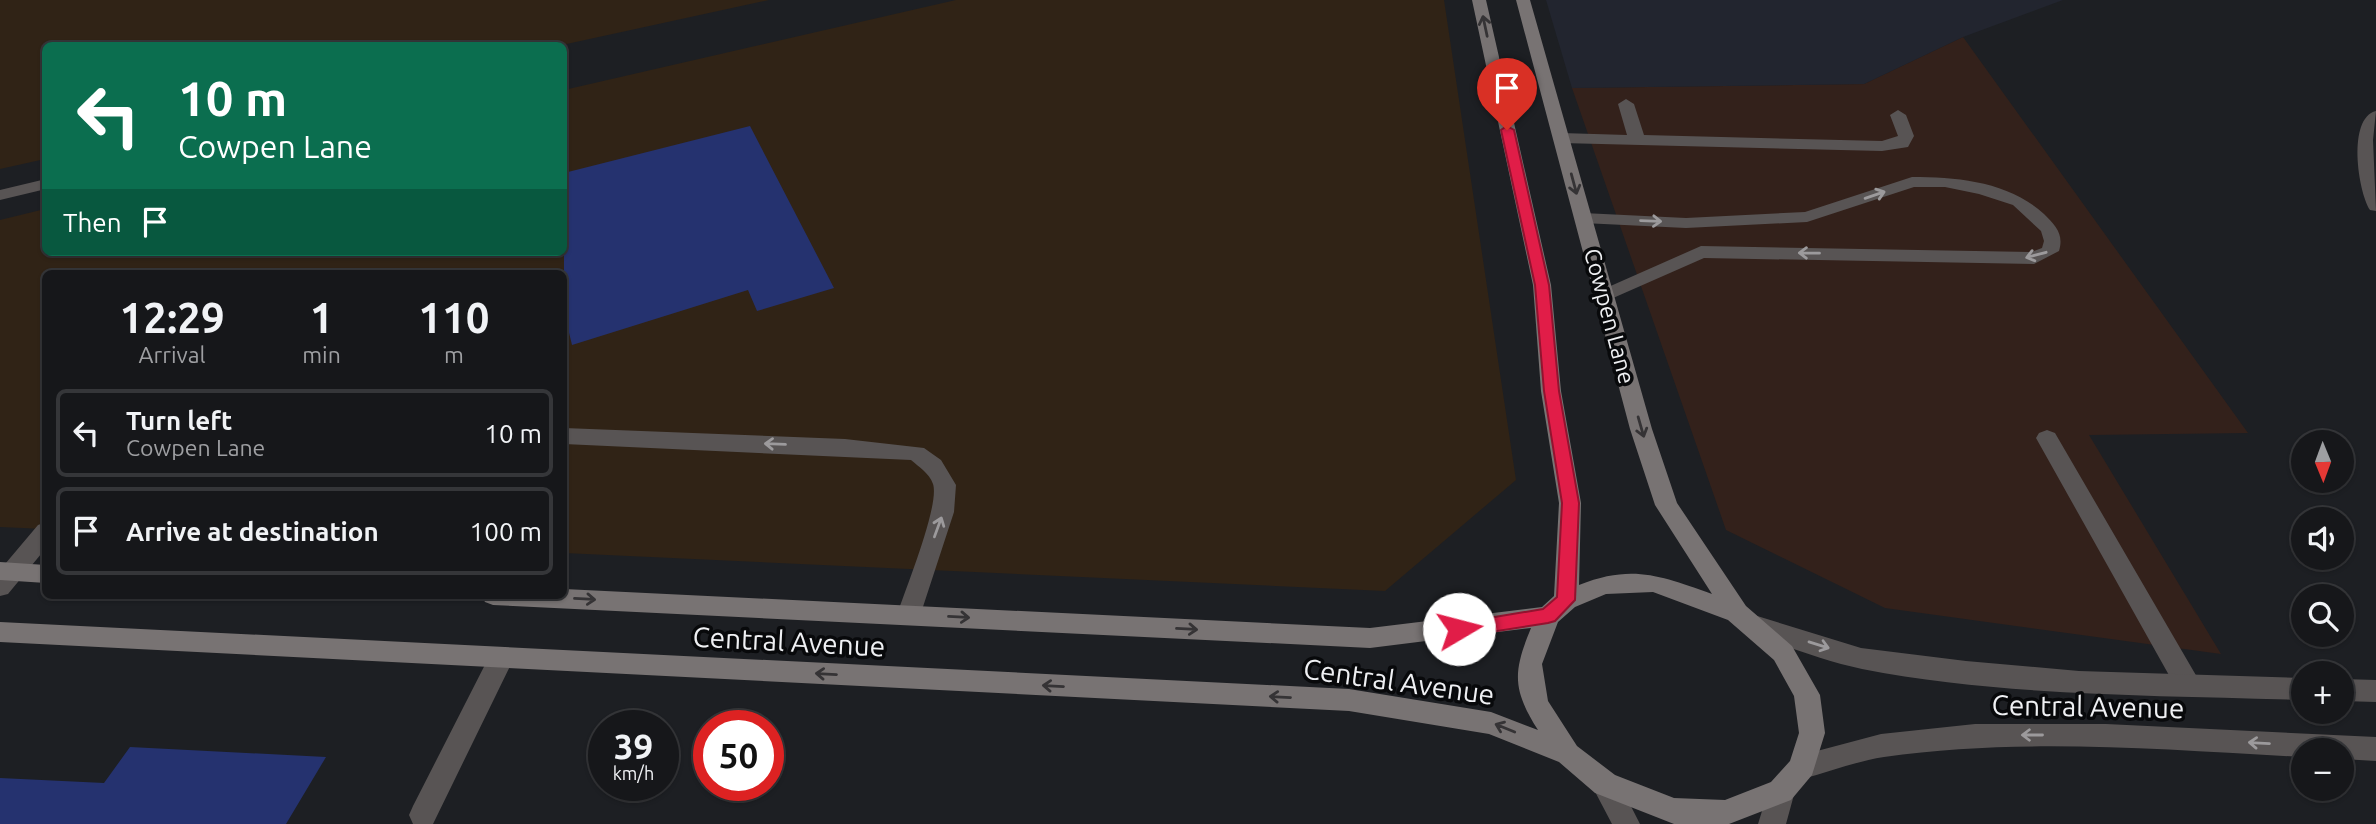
<!DOCTYPE html>
<meta charset="utf-8">
<style>
:root{--surface:#16171a;--page:#1f2023;--text:#f1f3f6;--muted:#9e9fa2;--line:#353639}
body{margin:0;font-family:Ubuntu,sans-serif;background:var(--page);color:var(--text);height:100vh;display:flex;flex-direction:column;font-size:26px;white-space:nowrap}
*{box-sizing:border-box;margin:0}
p{font-size:23px;color:var(--muted)}
.icon{flex:none;width:38px;height:38px;fill:none;stroke:currentColor;stroke-width:2;stroke-linecap:round;stroke-linejoin:round}
.map{position:relative;flex:1;overflow:hidden}
.details{position:absolute;left:42px;top:270px;width:525px;height:329px;display:flex;flex-direction:column;background:var(--surface);border-radius:10px;box-shadow:0 2px 5px #0004,0 0 0 2px var(--line)}
.details>*{flex:none}
.banner{position:absolute;left:42px;top:42px;width:525px;height:214px;border-radius:10px;box-shadow:0 2px 5px #0004,0 0 0 2px var(--line);background:#0b6e4f;color:#fff;overflow:hidden}
.needle{width:46px;rotate:179deg}
.controls{position:absolute;left:2291px;top:430px;display:grid;gap:14px}
.controls a{display:grid;place-items:center;width:63px;height:63px;border-radius:50%;background:var(--surface);box-shadow:0 2px 5px #0004,0 0 0 2px var(--line);font-size:35px}
.speed{position:absolute;left:588px;top:710px;display:flex;gap:14px;font-size:35px;font-weight:700;text-align:center}
.speed>*{display:grid;place-content:center;width:91px;height:91px;border-radius:50%;background:var(--surface);box-shadow:0 2px 5px #0004,0 0 0 2px var(--line);line-height:1}
.speed small{font-size:18px;font-weight:400}
.speed .limit{border:10px solid #d22;background:#fff;color:#111}
.pin{position:absolute;display:grid;place-items:center;width:60px;height:60px;color:#fff;margin:-72px -30px;border-radius:50% 50% 50% 0;rotate:-45deg;box-shadow:0 0 7px #0007}
.pin .icon{rotate:45deg}
.me{position:absolute;width:77px;margin:-38px;rotate:82deg;stroke-linejoin:round;filter:drop-shadow(0 0 5px #0008)}
.turn{display:flex;align-items:center;gap:24px;height:147px;padding:0 21px;font-size:32px}
.turn .icon{width:91px;height:91px;stroke-width:2.5}
.turn b{display:block;font-size:49px;line-height:60px}
.then{display:flex;align-items:center;height:66px;padding:0 21px;background:#0003;gap:14px;font-size:26px}
.eta{display:flex;justify-content:space-evenly;align-items:center;height:119px;text-align:center}
.eta b{font-size:42px;font-weight:700;line-height:49px}
ul{padding:0;list-style:none}
li{display:flex;align-items:center;gap:21px;height:88px;margin:0 14px 10px;padding:0 7px;border:4px solid var(--line);border-radius:10px}
li div{flex:1}
li b{display:block;font-size:26px}
li em{font-style:normal}
.map>svg:first-child{display:block}
.commercial{fill:#33211b}
.industrial{fill:#302316}
.built{fill:#22252f}
.building{fill:#25326f}
.lines{fill:none;stroke-linecap:round;stroke-linejoin:round}
.service{fill:#585454;fill-rule:evenodd}
.minor{fill:#585454;fill-rule:evenodd}
.tertiary{fill:#585454;fill-rule:evenodd}
.secondary{fill:#787373;fill-rule:evenodd}
.oneway{stroke:#353335}
.oneway2{stroke:#9c9a9c}
.route{fill:#e11d48;stroke:#92132f;stroke-width:2}
.labels{text-anchor:middle;dominant-baseline:central;stroke-width:7;stroke-linejoin:round;paint-order:stroke}
.street-label{font-size:23px;fill:#eff0f3;stroke:#08090b}
.near-street-label{font-size:28px;fill:#eff0f3;stroke:#08090b}
</style>
<div class="map">
<svg width="2376" height="824" viewBox="0 0 2376 824">
<rect width="100%" height="100%" fill="#1d1f23"/>
<path class="commercial" d="M 1963,37 L 2248,433 L 2089,435 L 2221,654 L 1885,608 L 1726,530 L 1572,88 L 1864,84 Z"/>
<path class="industrial" d="M 0,0 L 769,0 L 562,45 L 46,46 L 45,159 L 0,169 Z
M 956,0 L 1444,0 L 1516,480 L 1385,591 L 564,553 L 564,273 L 46,273 L 45,529 L 0,527 L 0,220 L 45,209 L 46,252 L 564,252 L 564,90 Z"/>
<path class="built" d="M 1546,0 L 2063,0 L 1963,37 L 1864,84 L 1572,88 Z"/>
<path class="building" d="M 750,126 L 834,288 L 757,311 L 748,290 L 572,345 L 564,312 L 564,173 Z
M 130,747 L 326,757 L 286,824 L 0,824 L 0,778 L 104,783 Z"/>
<g class="lines">
<path class="service" d="M 471,41 L 476,42 L 478,46 L 464,46 Z
M 1626,99 L 1634,104 L 1644,135 L 1882,141 L 1898,136 L 1890,115 L 1898,110 L 1906,115 L 1914,136 L 1908,147 L 1882,151 L 1561,143 L 1553,138 L 1561,133 L 1627,135 L 1618,104 Z
M 1912,177 C 1959,177 2009,182 2044,214 C 2056,226 2064,234 2059,251 L 2034,264 L 1704,258 L 1604,302 L 1594,296 L 1597,292 L 1701,246 L 2031,252 L 2042,248 L 2044,241 L 2041,231 L 2013,205 L 1979,194 L 1945,187 L 1914,187 L 1807,222 L 1686,228 L 1583,223 L 1574,218 L 1583,213 L 1686,218 L 1805,212 Z
M 46,179 L 46,189 L 0,200 L 0,190 Z
M 564,428 L 845,439 L 924,448 L 941,460 L 956,485 L 954,512 L 918,622 L 909,625 L 900,622 L 897,615 C 905,590 940,505 933,484 C 929,473 919,467 911,460 L 564,444 Z
M 2047,430 L 2055,433 L 2197,677 L 2201,685 L 2197,693 L 2188,696 L 2179,693 L 2036,438 L 2039,433 Z
M 46,522 L 46,548 L 8,594 L 0,596 L 0,570 L 38,525 Z
M 501,648 L 510,651 L 514,658 L 433,824 L 413,824 L 409,815 L 413,806 L 492,651 Z"/>
<path class="minor" d="M 2376,111 L 2373,140 L 2376,211 L 2370,210 C 2358,191 2347,118 2376,111 Z"/>
<path class="tertiary" d="M 1754,615 L 1861,648 L 1966,661 L 2079,671 L 2303,678 L 2303,700 C 2157,695 2006,697 1862,669 C 1823,661 1783,645 1745,632 L 1742,625 L 1745,618 Z
M 2342,679 L 2376,680 L 2376,702 L 2342,701 Z
M 1975,724 L 2106,724 L 2376,737 L 2376,761 L 2342,759 L 2342,751 L 2303,751 L 2303,757 C 2164,750 2023,737 1884,757 C 1857,761 1829,772 1802,779 L 1792,775 L 1789,767 L 1792,759 L 1802,755 L 1881,734 Z
M 1605,772 L 1615,775 L 1640,824 L 1612,824 L 1591,784 L 1595,775 Z
M 1781,779 L 1791,782 L 1795,791 L 1786,824 L 1758,824 L 1771,782 Z"/>
<path class="secondary" d="M 1472,0 L 1486,0 L 1551,285 L 1561,391 L 1581,503 L 1579,585 C 1633,564 1660,576 1712,594 L 1655,505 L 1630,429 L 1516,0 L 1530,0 L 1652,429 L 1677,503 L 1746,606 L 1792,646 L 1820,695 L 1825,733 L 1812,775 L 1791,800 L 1729,824 L 1674,824 L 1595,793 L 1559,762 L 1489,734 L 1349,711 L 0,642 L 0,622 L 1349,689 L 1491,712 L 1538,730 C 1512,689 1513,672 1531,628 L 1370,648 L 493,605 L 485,602 L 481,595 L 564,595 L 564,589 L 1370,628 L 1542,607 L 1554,596 L 1559,503 L 1541,391 L 1533,285 ZM 1653,592 L 1728,620 L 1774,660 L 1794,696 L 1799,733 L 1790,761 L 1771,782 L 1725,800 L 1674,798 L 1615,775 L 1577,746 L 1548,701 L 1542,664 L 1558,622 L 1575,607 L 1606,594 Z
M 0,562 L 46,565 L 46,583 L 0,580 Z"/>
</g>
<defs><path id="oneway-shaft" d="M-6 0H5M1.5-3L5.5 0L1.5 3" fill="none" stroke-width="1.6" stroke-linecap="round" stroke-linejoin="round" transform="scale(1.75)"/></defs>
<g class="oneway">
<use href="#oneway-shaft" transform="translate(1485 26) rotate(-102)"/>
<use href="#oneway-shaft" transform="translate(1574 184) rotate(75)"/>
<use href="#oneway-shaft" transform="translate(1641 427) rotate(74)"/>
<use href="#oneway-shaft" transform="translate(585 599) rotate(3)"/>
<use href="#oneway-shaft" transform="translate(959 617) rotate(3)"/>
<use href="#oneway-shaft" transform="translate(1187 629) rotate(3)"/>
<use href="#oneway-shaft" transform="translate(826 674) rotate(-177)"/>
<use href="#oneway-shaft" transform="translate(1053 686) rotate(-177)"/>
<use href="#oneway-shaft" transform="translate(1280 697) rotate(-177)"/>
<use href="#oneway-shaft" transform="translate(1505 728) rotate(-158)"/>
</g>
<g class="oneway2">
<use href="#oneway-shaft" transform="translate(1875 195) rotate(-19)"/>
<use href="#oneway-shaft" transform="translate(1651 221) rotate(2)"/>
<use href="#oneway-shaft" transform="translate(1809 253) rotate(-179)"/>
<use href="#oneway-shaft" transform="translate(2036 255) rotate(165)"/>
<use href="#oneway-shaft" transform="translate(775 444) rotate(-178)"/>
<use href="#oneway-shaft" transform="translate(938 527) rotate(-70)"/>
<use href="#oneway-shaft" transform="translate(1819 645) rotate(17)"/>
<use href="#oneway-shaft" transform="translate(2032 735) rotate(180)"/>
<use href="#oneway-shaft" transform="translate(2259 743) rotate(-177)"/>
</g>
<path class="route" d="M 1507,126 L 1514,130 L 1549,285 L 1559,391 L 1579,503 L 1575,600 L 1555,621 L 1548,623 L 1459,637 L 1450,629 L 1453,624 L 1543,609 L 1557,597 L 1562,503 L 1544,391 L 1535,285 L 1501,130 Z"/>
<g class="labels">
<g class="street-label">
<text transform="translate(1610 316) rotate(75)">Cowpen Lane</text>
</g>
<g class="near-street-label">
<text transform="translate(789 641) rotate(3)">Central Avenue</text>
<text transform="translate(1399 681) rotate(8)">Central Avenue</text>
<text transform="translate(2088 706) rotate(1)">Central Avenue</text>
</g>
</g>
</svg>
<div class="controls">
<a><svg class="needle" viewBox="-14 -14 28 28"><path d="M0-13l5 13h-10z" fill="#e53935"/><path d="M0 13l5-13h-10z" fill="#9e9fa2"/></svg></a>
<a><svg class="icon" aria-label="sound" viewBox="0 0 24 24"><path d="M4 9h4l5-4v14l-5-4H4zM17 9q2 3 0 6"/></svg></a>
<a><svg class="icon" aria-label="search" viewBox="0 0 24 24"><circle cx="10" cy="10" r="6"/><path d="M15 15l6 6"/></svg></a>
<a>+</a>
<a>−</a>
</div>
<div class="speed"><div>39<small>km/h</small></div><div class="limit">50</div></div>
<div class="pin" style="left:1507px;top:130px;background:#d93025"><svg class="icon" aria-label="arrive" viewBox="0 0 24 24"><path d="M6 21V4h12l-3 4 3 4H6"/></svg></div>
<svg class="me" style="left:1459px;top:629px" viewBox="-20 -20 40 40"><circle r="19" fill="#fff"/><path d="M0-13L10 11 0 6-10 11z" fill="#e11d48"/></svg>
<div class="banner">
<div class="turn"><svg class="icon" aria-label="left" viewBox="0 0 24 24"><path d="M17 20v-9H6M10 6l-5 5 5 5"/></svg><div><b>10 m</b>Cowpen Lane</div></div>
<div class="then">Then<svg class="icon" aria-label="arrive" viewBox="0 0 24 24"><path d="M6 21V4h12l-3 4 3 4H6"/></svg></div>
</div>
<section class="details">
<div class="eta">
<div><b>12:29</b><p>Arrival</p></div>
<div><b>1</b><p>min</p></div>
<div><b>110</b><p>m</p></div>
</div>
<ul>
<li><svg class="icon" aria-label="left" viewBox="0 0 24 24"><path d="M17 20v-9H6M10 6l-5 5 5 5"/></svg><div><b>Turn left</b><p>Cowpen Lane</p></div><em>10 m</em></li>
<li><svg class="icon" aria-label="arrive" viewBox="0 0 24 24"><path d="M6 21V4h12l-3 4 3 4H6"/></svg><div><b>Arrive at destination</b></div><em>100 m</em></li>
</ul>
</section>
</div>
